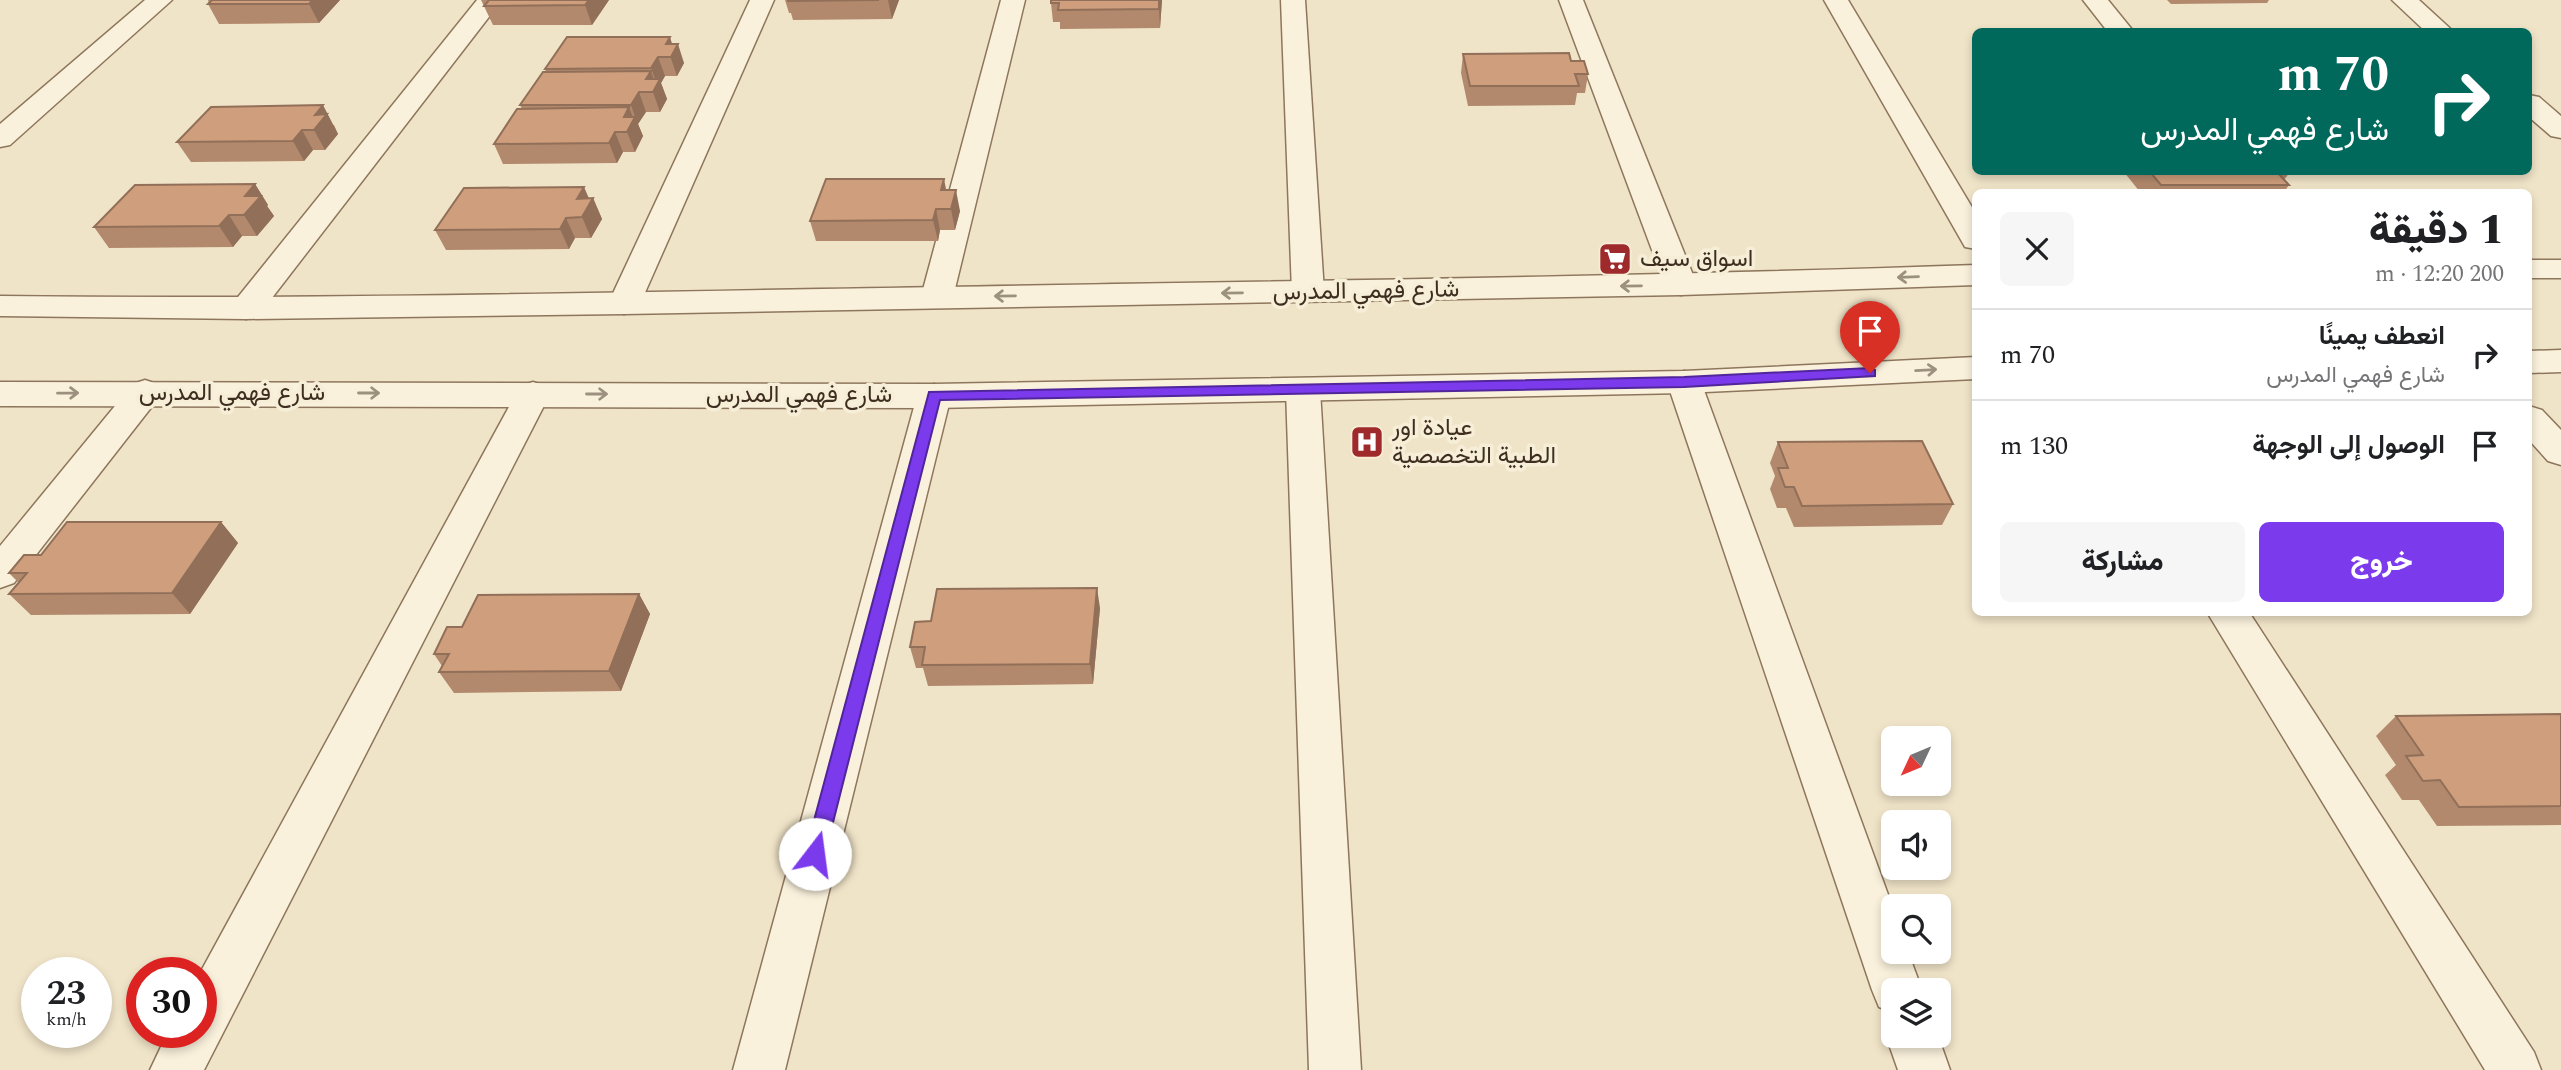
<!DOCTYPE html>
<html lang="ar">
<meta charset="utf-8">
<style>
:root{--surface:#fff;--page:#f6f6f6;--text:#202124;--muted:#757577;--line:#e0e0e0;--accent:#7c3aed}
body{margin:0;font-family:Spectral,Vazirmatn,serif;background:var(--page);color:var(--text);direction:rtl;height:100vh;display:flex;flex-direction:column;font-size:26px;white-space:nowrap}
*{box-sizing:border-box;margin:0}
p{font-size:23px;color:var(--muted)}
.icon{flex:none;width:38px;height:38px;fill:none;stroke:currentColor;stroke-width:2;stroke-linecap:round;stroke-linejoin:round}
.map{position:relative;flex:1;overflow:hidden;direction:ltr}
.sheet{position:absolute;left:1972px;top:189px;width:560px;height:427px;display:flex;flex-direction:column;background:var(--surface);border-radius:10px;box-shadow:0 4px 10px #0003;direction:rtl}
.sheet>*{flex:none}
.hud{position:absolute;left:1972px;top:28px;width:560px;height:147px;border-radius:10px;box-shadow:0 4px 10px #0003;direction:rtl;background:#00695c;color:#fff;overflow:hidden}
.needle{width:46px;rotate:226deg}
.tools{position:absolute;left:1881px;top:726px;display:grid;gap:14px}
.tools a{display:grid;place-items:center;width:70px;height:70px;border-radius:10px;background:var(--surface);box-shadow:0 4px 10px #0003;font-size:35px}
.speed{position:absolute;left:21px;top:957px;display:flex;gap:14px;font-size:35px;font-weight:700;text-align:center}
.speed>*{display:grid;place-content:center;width:91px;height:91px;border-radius:50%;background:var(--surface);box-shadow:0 4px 10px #0003;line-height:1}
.speed small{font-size:18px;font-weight:400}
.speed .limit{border:10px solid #d22;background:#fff;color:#111}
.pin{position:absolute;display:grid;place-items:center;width:60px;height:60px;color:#fff;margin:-72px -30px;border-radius:50% 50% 50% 0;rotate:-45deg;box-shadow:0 0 7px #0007}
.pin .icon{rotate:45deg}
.me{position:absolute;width:77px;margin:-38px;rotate:15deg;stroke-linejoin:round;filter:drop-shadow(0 0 5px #0008)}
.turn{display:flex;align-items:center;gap:24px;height:147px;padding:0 28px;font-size:32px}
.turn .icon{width:91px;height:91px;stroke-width:2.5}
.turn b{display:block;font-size:49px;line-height:60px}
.round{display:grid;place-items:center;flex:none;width:74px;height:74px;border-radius:10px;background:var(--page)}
.summary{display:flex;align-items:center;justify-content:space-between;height:119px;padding:0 28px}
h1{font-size:42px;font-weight:800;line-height:52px}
.primary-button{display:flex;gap:14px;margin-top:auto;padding:14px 28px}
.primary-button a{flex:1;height:80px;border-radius:10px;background:var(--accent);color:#fff;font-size:28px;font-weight:800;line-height:80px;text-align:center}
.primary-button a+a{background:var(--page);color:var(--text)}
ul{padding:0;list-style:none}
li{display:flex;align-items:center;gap:21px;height:91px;padding:0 28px;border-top:2px solid var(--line)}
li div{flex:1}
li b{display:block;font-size:26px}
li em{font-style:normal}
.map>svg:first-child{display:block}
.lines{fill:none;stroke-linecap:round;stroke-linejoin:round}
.minor-casing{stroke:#8d765c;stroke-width:3}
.tertiary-casing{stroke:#8d765c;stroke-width:3}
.minor{fill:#faf1dc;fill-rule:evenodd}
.tertiary{fill:#faf1dc;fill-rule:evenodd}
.wall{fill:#b2896c}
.shaded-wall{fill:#916f58}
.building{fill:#cf9f7d;stroke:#916f58;stroke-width:2}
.oneway{stroke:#9c907e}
.route{fill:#7c3aed;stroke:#51269a;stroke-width:2}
.labels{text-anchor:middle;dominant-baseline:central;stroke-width:7;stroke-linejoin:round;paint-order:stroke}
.poi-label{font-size:24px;fill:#3d2e20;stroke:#f7eed8;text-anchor:start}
.street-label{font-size:24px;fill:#3d2e20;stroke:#f7eed8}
</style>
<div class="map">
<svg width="2561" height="1070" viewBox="0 0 2561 1070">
<rect width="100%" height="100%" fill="#f0e4c8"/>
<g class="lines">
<defs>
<path id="minor" d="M 145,0 L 172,0 L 10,145 L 0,147 L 0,124 Z
M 477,0 L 502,0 L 258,316 L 246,319 L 234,316 L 230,309 L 234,302 Z
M 750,0 L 774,0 L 640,304 L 636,311 L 624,314 L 612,311 L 608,304 Z
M 1001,0 L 1025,0 L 953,297 L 948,304 L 937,307 L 926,304 L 921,297 Z
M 1281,0 L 1305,0 L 1324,292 L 1319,299 L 1308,302 L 1297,299 L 1292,292 Z
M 1559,0 L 1583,0 L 1697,285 L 1692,292 L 1681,295 L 1670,292 L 1665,285 Z
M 1824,0 L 1848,0 L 1976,214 L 1976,249 L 1965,247 L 1961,240 Z
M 2083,0 L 2108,0 L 2134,32 L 2108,32 Z
M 2392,0 L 2419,0 L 2454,32 L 2426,32 Z
M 2529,95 L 2539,97 L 2561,116 L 2561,138 L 2551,136 L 2529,117 Z
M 1684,371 L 1696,374 L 1701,382 L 1894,911 L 1894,952 L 1908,952 L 1922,990 L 1894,990 L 1894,1013 L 1879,1007 L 1872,990 L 1667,382 L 1672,374 Z
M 1303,379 L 1315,382 L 1320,390 L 1361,1070 L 1309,1070 L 1286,390 L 1291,382 Z
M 145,380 L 157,384 L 162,392 L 157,400 L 14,583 L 0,588 L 0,546 L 133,384 Z
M 533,382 L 545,386 L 550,394 L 204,1070 L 150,1070 L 168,1032 L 201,1032 L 200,973 L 516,394 L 521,386 Z
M 934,384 L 946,388 L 951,396 L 785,1070 L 733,1070 L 917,396 L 922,388 Z
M 2529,406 L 2542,410 L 2561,430 L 2561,465 L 2548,461 L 2529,440 Z
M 2207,612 L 2249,612 L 2534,1052 L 2541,1070 L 2485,1070 Z
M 1894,1019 L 1894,1036 L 1938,1036 L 1950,1070 L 1898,1070 L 1886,1036 Z"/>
<path id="tertiary" d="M 2529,260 L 2561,260 L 2561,278 L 2529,278 Z
M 1976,265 L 1976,285 L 1681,295 L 624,314 L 246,319 L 0,316 L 0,296 C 315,300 629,292 943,287 C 1288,281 1632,277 1976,265 Z
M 2561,350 L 2561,372 L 2529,373 L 2529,351 Z
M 1976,357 L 1976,379 L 1684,393 L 934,408 L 0,406 L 0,382 L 934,384 L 1684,371 Z"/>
</defs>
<use href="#minor" class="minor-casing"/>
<use href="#tertiary" class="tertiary-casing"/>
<use href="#minor" class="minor"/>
<use href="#tertiary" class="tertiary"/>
</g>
<path class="wall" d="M 208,0 L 340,0 L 319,23 L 219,24 L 208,4 L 209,3 Z
M 481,0 L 609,0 L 592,25 L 493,25 Z
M 785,0 L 899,0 L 892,19 L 793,20 L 791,13 L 789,13 Z
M 1051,0 L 1162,0 L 1160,28 L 1060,29 L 1060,22 L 1053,22 L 1051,3 Z
M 2167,0 L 2269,0 L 2267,3 L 2171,4 Z
M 672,44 L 684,63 L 677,76 L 665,76 L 661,83 L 667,99 L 660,112 L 646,112 L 638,124 L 643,136 L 635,152 L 623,152 L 617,163 L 503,164 L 494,144 L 522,109 L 520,105 L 546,72 L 545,69 Z
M 1463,54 L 1571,61 L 1588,74 L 1585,93 L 1577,93 L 1575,105 L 1468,106 L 1461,73 Z
M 334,125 L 338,134 L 325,150 L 313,150 L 304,161 L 191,162 L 177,142 Z
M 2124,172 L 2290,172 L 2284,180 L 2289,185 L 2284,192 L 2140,192 Z
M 255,184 L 268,205 L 267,206 L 274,216 L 257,236 L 242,236 L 233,247 L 109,248 L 94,227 Z
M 946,190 L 960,211 L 955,230 L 940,230 L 938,241 L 816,241 L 810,221 Z
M 589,198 L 593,198 L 602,219 L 591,238 L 575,238 L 569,249 L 446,250 L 435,230 Z
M 1778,442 L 1953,504 L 1942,525 L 1794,527 L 1786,508 L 1777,508 L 1770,489 L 1775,476 L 1770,463 Z
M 221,522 L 238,543 L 190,614 L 31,615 L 9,594 L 19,583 L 9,573 L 41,555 Z
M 639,594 L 650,614 L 621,691 L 454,693 L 439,672 L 442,666 L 434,654 L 462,627 Z
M 1100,608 L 1093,684 L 928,686 L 923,668 L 916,668 L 910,647 L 931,621 Z
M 2561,714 L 2561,825 L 2437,826 L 2419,800 L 2402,800 L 2385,775 L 2396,765 L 2376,736 L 2396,716 Z"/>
<path class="shaded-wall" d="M 312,0 L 340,0 L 319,23 L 309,4 Z
M 589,0 L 609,0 L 592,25 L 585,5 Z
M 888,0 L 899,0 L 892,19 Z
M 1159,0 L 1162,0 L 1160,28 L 1159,9 Z
M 670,37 L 674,50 L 678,44 L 684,63 L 677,76 L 666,44 Z
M 658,57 L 665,76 L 661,83 L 667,99 L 660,112 L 653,92 L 646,79 L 651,71 L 656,86 L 657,84 L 651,68 Z
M 639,92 L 646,112 L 638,124 L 643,136 L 635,152 L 627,132 L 624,117 L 629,107 L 634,120 L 635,117 L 631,105 Z
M 323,105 L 338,134 L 325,150 L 314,130 L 315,115 Z
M 302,130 L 313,150 L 304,161 L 293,141 Z
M 615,132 L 623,152 L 617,163 L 609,143 Z
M 944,179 L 948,199 L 945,211 L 941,190 Z
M 255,184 L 268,205 L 267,206 L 274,216 L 257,236 L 244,215 L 245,196 Z
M 584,187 L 591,203 L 593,198 L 602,219 L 591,238 L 582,217 L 577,199 Z
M 956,190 L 960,211 L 955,230 L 951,209 Z
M 936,209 L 940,230 L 938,241 L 933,220 Z
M 229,215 L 242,236 L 233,247 L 219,226 Z
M 566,218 L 575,238 L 569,249 L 560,229 Z
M 221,522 L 238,543 L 190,614 L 172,593 Z
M 1097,588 L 1100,608 L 1093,684 L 1090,664 Z
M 639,594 L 650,614 L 621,691 L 609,671 Z"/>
<path class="building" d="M 212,0 L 312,0 L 309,4 L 208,4 Z
M 489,0 L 589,0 L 585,5 L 484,6 Z
M 788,0 L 879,0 L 788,1 Z
M 1051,0 L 1159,0 L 1159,9 L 1058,10 L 1059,3 L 1051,3 Z
M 567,37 L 670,37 L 666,44 L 678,44 L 671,57 L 658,57 L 651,68 L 545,69 Z
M 1569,53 L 1571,61 L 1584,61 L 1588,74 L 1575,74 L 1579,86 L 1470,86 L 1463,54 Z
M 651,71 L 646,79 L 660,79 L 653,92 L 639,92 L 631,105 L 520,105 L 543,72 Z
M 323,105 L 315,115 L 327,114 L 314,130 L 302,130 L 293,141 L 177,142 L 211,107 Z
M 629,107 L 624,117 L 635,117 L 627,132 L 615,132 L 609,143 L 494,144 L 517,109 Z
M 2150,172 L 2277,172 L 2289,185 L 2161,185 Z
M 826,179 L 944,179 L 941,190 L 956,190 L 951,209 L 936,209 L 933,220 L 810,221 Z
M 255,184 L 245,196 L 261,196 L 244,215 L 229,215 L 219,226 L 94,227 L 135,185 Z
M 584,187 L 577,199 L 593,198 L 582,217 L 566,218 L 560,229 L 435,230 L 464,188 Z
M 1922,441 L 1953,504 L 1802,506 L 1794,487 L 1785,487 L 1778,468 L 1788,468 L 1778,442 Z
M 67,522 L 221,522 L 172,593 L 9,594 L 27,573 L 9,573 L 24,555 L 41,555 Z
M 1097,588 L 1090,664 L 922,665 L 925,647 L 910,647 L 915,622 L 931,621 L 937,589 Z
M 639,594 L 609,671 L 439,672 L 449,654 L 434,654 L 447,627 L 462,627 L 478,595 Z
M 2561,714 L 2561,806 L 2459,807 L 2440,780 L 2423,781 L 2406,756 L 2423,755 L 2396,716 Z"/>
<defs><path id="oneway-shaft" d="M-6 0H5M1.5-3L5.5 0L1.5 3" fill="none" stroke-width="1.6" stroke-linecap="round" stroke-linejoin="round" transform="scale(1.75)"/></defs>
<g class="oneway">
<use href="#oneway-shaft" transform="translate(1908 277) rotate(178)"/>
<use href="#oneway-shaft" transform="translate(1631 286) rotate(179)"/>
<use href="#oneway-shaft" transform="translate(1232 293) rotate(179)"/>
<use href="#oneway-shaft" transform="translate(1005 296) rotate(179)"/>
<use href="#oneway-shaft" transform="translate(1926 370) rotate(-3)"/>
<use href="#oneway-shaft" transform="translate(68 393) rotate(-1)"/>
<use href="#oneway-shaft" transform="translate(369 393)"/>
<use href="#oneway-shaft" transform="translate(597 394)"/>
</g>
<path class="route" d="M 1870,368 L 1875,370 L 1875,376 L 1684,387 L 940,400 L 825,854 L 822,860 L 815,863 L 808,860 L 805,854 L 929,392 L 1684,377 Z"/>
<defs>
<symbol id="supermarket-square" viewBox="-11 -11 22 22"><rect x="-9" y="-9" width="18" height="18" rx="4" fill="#9e2a2b" stroke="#f7eed8"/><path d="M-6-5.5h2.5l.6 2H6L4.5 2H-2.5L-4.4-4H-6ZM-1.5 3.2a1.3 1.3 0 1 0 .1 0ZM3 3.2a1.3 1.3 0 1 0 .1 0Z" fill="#fff"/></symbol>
<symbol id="hospital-square" viewBox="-11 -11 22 22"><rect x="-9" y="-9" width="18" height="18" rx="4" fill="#9e2a2b" stroke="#f7eed8"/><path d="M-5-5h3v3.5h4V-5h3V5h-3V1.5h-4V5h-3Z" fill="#fff"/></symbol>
</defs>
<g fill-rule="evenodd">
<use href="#supermarket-square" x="1596" y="240" width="38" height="38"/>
<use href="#hospital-square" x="1348" y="423" width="38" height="38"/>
</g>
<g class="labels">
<g class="poi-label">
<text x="1640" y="259">اسواق سيف</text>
<text x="1392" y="428">عيادة اور<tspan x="1392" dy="28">الطبية التخصصية</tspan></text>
</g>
<g class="street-label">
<text transform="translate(1366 291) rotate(-1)">شارع فهمي المدرس</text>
<text x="232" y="393">شارع فهمي المدرس</text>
<text x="799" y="395">شارع فهمي المدرس</text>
</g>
</g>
</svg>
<div class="tools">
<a><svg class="needle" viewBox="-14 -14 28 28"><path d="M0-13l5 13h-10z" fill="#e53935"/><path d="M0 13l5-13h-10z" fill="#757577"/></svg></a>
<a><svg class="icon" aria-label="sound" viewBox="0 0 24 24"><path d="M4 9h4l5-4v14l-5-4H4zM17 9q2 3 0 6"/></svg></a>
<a><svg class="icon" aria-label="search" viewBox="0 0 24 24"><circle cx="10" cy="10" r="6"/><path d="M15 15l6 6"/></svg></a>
<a><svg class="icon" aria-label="layers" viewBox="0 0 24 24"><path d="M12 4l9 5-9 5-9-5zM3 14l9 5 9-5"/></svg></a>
</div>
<div class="speed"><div>23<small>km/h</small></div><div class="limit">30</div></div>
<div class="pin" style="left:1870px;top:373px;background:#d93025"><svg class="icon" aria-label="arrive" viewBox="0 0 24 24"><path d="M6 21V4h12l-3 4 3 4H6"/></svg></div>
<svg class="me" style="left:815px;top:854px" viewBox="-20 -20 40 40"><circle r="19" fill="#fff"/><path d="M0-13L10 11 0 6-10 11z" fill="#7c3aed"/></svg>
<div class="hud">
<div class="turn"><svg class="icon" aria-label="right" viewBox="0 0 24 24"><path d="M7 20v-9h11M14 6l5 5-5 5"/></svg><div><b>70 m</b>شارع فهمي المدرس</div></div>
</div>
<section class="sheet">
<div class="summary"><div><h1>1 دقيقة</h1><p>200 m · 12:20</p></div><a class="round"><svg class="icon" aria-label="close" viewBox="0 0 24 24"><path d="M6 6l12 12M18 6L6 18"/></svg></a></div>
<ul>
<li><svg class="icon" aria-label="right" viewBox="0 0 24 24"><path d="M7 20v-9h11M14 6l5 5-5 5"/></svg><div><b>انعطف يمينًا</b><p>شارع فهمي المدرس</p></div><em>70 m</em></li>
<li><svg class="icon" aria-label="arrive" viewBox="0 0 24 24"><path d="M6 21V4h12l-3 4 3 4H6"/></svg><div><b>الوصول إلى الوجهة</b></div><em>130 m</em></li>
</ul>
<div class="primary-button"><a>خروج</a><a>مشاركة</a></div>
</section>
</div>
